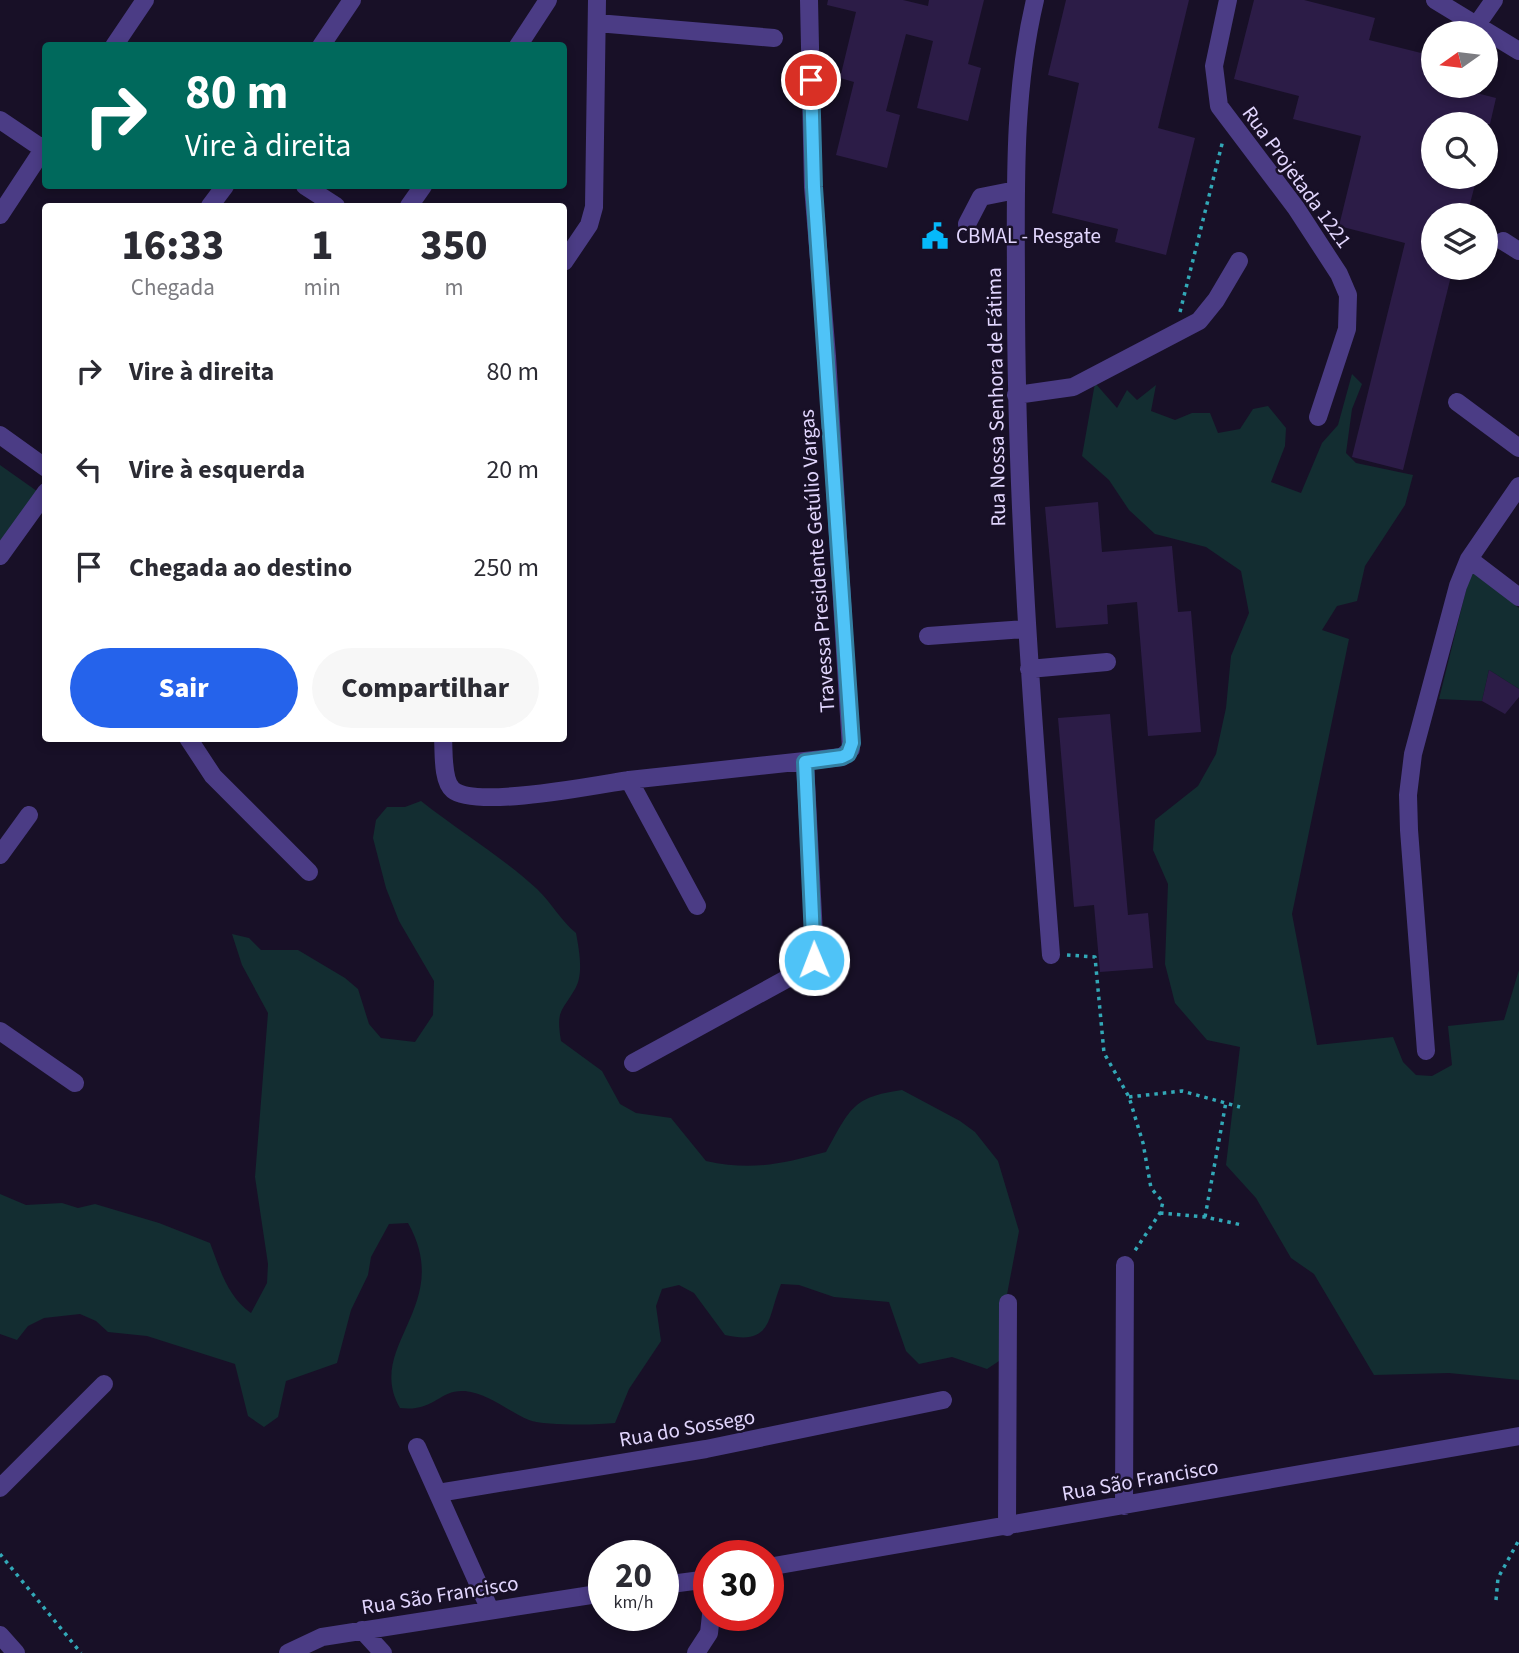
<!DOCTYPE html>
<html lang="pt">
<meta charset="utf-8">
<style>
:root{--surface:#fff;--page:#f7f7f7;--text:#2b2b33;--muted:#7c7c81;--accent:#2563eb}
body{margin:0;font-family:"Source Sans 3",sans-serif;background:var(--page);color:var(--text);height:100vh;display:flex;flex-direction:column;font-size:26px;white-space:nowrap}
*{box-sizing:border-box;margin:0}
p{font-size:23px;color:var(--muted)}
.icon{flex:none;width:38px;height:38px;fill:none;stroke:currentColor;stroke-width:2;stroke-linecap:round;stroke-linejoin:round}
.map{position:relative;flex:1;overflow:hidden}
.sheet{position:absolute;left:42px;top:203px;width:525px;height:539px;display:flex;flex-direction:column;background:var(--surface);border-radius:7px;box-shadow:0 4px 10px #0003}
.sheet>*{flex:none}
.guide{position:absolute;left:42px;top:42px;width:525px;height:147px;border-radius:7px;box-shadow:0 4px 10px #0003;background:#00695c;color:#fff;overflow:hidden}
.needle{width:46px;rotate:256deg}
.tools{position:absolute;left:1421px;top:21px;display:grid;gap:14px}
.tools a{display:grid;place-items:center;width:77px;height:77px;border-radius:50%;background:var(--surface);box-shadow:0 4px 10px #0003;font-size:35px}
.speed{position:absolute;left:588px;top:1540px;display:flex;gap:14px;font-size:35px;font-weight:700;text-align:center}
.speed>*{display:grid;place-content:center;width:91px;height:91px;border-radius:50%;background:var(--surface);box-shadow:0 4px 10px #0003;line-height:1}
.speed small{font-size:18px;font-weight:400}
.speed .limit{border:10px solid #d22;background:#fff;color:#111}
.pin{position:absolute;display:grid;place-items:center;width:60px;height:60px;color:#fff;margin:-30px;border:4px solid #fff;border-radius:50%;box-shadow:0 2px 7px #0007}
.me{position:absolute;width:77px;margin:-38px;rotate:359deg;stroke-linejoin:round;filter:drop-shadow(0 0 5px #0008)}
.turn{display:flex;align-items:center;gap:24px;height:147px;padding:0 28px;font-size:32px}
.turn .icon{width:91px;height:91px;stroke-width:2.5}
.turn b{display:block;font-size:49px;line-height:60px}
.eta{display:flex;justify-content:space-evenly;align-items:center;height:119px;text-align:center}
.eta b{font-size:42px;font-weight:800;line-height:49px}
.cta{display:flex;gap:14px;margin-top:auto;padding:14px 28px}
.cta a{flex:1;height:80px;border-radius:42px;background:var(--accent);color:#fff;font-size:28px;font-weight:800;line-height:80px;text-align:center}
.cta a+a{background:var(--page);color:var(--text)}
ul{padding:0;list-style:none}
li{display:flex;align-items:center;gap:21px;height:98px;padding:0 28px}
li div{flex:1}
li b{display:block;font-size:26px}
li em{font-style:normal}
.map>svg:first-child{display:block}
.green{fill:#132d31}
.building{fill:#2c1c47}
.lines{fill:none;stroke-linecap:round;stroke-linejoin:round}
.path{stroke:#32a8b7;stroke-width:3.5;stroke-dasharray:3.5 5;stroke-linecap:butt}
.minor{stroke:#4b3c85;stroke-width:18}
.route-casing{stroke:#337fa1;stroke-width:18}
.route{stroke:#4fc3f7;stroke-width:12}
.labels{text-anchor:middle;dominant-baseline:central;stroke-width:5;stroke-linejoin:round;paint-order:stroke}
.street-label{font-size:21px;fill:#e2d6fe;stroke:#181027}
.poi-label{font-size:21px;fill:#e2d6fe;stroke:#181027;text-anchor:start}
</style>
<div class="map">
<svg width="1519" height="1653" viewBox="0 0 1519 1653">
<rect width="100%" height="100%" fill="#181027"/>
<path class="green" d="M 1352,374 L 1362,384 L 1352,409 L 1346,453 L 1356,463 L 1413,475 L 1405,505 L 1365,566 L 1357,601 L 1337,606 L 1322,630 L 1349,639 L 1292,914 L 1317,1045 L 1393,1037 L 1403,1062 L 1416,1075 L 1432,1076 L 1452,1065 L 1448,1026 L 1504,1020 L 1519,970 L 1519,1380 L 1449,1373 L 1374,1375 L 1314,1274 L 1291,1258 L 1256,1198 L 1226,1165 L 1240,1047 L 1207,1040 L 1175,1003 L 1165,964 L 1168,884 L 1153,850 L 1155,820 L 1198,786 L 1216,754 L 1226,708 L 1231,656 L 1249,613 L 1241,571 L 1206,547 L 1155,534 L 1129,510 L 1109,480 L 1082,456 L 1095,383 L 1117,408 L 1127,390 L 1137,400 L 1156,385 L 1151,411 L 1175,420 L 1192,413 L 1210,413 L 1218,433 L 1240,429 L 1253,409 L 1268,406 L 1286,428 L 1285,446 L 1271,482 L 1301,493 L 1322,443 L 1338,425 Z
M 0,465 L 41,494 L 0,555 Z
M 1471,570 L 1519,608 L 1519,689 L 1489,670 L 1482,701 L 1439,699 Z
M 421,801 C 459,831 501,856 537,889 C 552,903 560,920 576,933 C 579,950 584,974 575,989 C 561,1013 556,1010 561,1041 L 602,1071 L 620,1104 L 636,1113 L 671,1118 L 706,1161 C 752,1171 781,1164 826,1152 C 850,1110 851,1097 902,1090 L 960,1121 L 975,1132 L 998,1161 L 1019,1231 L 1002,1321 L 1002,1359 L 987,1369 L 952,1357 L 919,1364 L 906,1351 L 889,1302 L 834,1297 L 799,1285 L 781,1284 C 767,1318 773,1346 725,1335 L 694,1293 L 679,1285 L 662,1289 L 656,1306 L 661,1341 L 629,1389 L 615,1423 C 598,1425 545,1426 529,1420 C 509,1412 488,1393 465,1391 C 439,1389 435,1412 400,1408 C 364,1346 455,1306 408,1223 L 389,1224 L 371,1257 L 368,1275 L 351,1310 L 337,1363 L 286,1381 L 278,1417 L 264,1427 L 248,1416 L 235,1364 L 147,1336 L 108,1332 L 96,1321 L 80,1314 L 44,1318 L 28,1326 L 17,1340 L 0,1334 L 0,1194 L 26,1205 L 62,1203 L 78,1208 L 95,1204 L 159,1223 L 210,1243 C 220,1269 227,1296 251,1313 L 267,1283 L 268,1264 L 255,1177 L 268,1013 L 242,965 L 232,934 L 249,938 L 261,950 L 298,950 L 345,978 L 358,989 L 369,1024 L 381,1038 L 415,1042 L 433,1015 L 434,981 L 399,921 L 386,888 L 373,838 L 376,820 L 387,807 L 405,807 Z"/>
<path class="building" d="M 828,0 L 903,0 L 928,6 L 929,0 L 984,0 L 968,64 L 981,68 L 968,121 L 917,108 L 933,41 L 906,34 L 886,111 L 900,115 L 887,168 L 836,155 L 854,82 L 840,78 L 856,12 L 827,5 Z
M 1066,0 L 1189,0 L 1158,128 L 1195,138 L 1166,255 L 1115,242 L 1118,229 L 1052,213 L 1079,83 L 1048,75 Z
M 1254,0 L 1304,0 L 1375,18 L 1369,40 L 1433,56 L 1433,86 L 1449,86 L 1496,98 L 1490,124 L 1433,124 L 1433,177 L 1477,177 L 1467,215 L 1433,215 L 1433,268 L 1453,268 L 1403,470 L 1352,457 L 1405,243 L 1339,226 L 1361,136 L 1293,119 L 1299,96 L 1234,79 Z
M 1098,502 L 1102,552 L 1172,546 L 1178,612 L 1191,611 L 1201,732 L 1148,736 L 1137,602 L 1107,605 L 1108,624 L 1056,628 L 1045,507 Z
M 1489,670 L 1519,689 L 1519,697 L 1505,714 L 1482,701 Z
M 1110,714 L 1128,915 L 1148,913 L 1153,968 L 1100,972 L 1094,905 L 1074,907 L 1058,718 Z"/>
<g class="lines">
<path class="path" d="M 1180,312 L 1223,140
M 1067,955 L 1095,957 L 1104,1053 L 1129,1097 L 1143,1143 L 1151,1188 L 1163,1202 L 1160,1213 L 1134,1252
M 1129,1097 L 1182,1091 L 1240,1107
M 1160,1213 L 1205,1217 L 1242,1225
M 1205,1217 L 1226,1102
M 0,1554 L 81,1653
M 1496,1600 L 1498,1578 L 1519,1540"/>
<path class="minor" d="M 1035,0 C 1012,97 1016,195 1016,295 C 1016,515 1034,735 1051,955
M 1228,0 L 1214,66 L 1219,106 L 1296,208 L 1339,274 L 1348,295 L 1347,329 L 1318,417
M 1435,0 L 1519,51
M 597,23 L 774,38
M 1478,23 L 1494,0
M 114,46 L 145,0
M 321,46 L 352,0
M 518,46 L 548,0
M 0,120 L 43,149
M 305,186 L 336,206
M 210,206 L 225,186
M 409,206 L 423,186
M 0,215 L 46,145
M 967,224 L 981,197 L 1016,190
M 1503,241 L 1519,251
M 564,262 L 589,225 L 594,207 L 597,0
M 1016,395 L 1073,387 L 1199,321 L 1216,300 L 1239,261
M 1457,402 L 1519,448
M 0,435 L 46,468
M 0,556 L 46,492
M 1469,559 L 1519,597
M 928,636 L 1026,629
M 1029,669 L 1107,662
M 188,738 L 213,776 L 309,872
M 443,738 C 444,752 442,781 453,790 C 476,809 597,785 629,780
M 0,855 L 29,815
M 697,906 L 629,780 L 842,757 L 851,749 L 827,356 L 813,187 L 809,0
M 0,1031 L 75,1083
M 1426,1051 L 1409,830 L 1408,795 L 1413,754 L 1458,586 L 1469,559 L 1519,486
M 633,1063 L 812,965 L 815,954 L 805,762
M 417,1447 L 490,1610
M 0,1488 L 104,1384
M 438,1493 L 706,1449 L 943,1400
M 1124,1506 L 1125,1265
M 1007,1527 L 1008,1303
M 768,1567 L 1519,1436
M 663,1585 L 709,1579
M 362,1630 L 383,1653
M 0,1635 L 16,1653
M 288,1653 L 322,1637 L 604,1593
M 696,1653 L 709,1633 L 711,1615"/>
</g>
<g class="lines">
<defs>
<path id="route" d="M 811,80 L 814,187 L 852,743 L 848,754 L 842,757 L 805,762 L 814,960"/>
</defs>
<use href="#route" class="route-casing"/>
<use href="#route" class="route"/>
</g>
<defs>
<symbol id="civic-bare" viewBox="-9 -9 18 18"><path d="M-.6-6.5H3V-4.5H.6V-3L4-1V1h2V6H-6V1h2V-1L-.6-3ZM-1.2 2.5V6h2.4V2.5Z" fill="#06b9fa" stroke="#181027" stroke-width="2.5" paint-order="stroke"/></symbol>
</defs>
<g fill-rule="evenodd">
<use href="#civic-bare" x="916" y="217" width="38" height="38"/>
</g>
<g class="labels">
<g class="street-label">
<text transform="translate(1297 177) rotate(54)">Rua Projetada 1221</text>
<text transform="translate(996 397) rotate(-91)">Rua Nossa Senhora de Fátima</text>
<text transform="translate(817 561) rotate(-94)">Travessa Presidente Getúlio Vargas</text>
<text transform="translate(687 1428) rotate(-10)">Rua do Sossego</text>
<text transform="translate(1140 1480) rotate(-10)">Rua São Francisco</text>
<text transform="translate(440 1595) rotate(-9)">Rua São Francisco</text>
</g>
<g class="poi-label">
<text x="956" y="236">CBMAL - Resgate</text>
</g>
</g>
</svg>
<div class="tools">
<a><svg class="needle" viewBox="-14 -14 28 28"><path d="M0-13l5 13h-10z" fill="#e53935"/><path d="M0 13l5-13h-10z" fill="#7c7c81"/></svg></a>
<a><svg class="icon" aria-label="search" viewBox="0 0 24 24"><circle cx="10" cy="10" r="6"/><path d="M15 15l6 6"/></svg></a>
<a><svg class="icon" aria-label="layers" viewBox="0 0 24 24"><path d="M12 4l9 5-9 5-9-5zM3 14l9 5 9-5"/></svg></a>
</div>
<div class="speed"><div>20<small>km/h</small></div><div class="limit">30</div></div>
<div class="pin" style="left:811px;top:80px;background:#d93025"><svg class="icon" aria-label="arrive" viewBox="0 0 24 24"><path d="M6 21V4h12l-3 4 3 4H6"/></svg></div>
<svg class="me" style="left:814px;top:960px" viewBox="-20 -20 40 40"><circle r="17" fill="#4fc3f7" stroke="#fff" stroke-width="3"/><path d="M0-11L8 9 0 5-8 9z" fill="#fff"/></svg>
<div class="guide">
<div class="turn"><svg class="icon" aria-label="right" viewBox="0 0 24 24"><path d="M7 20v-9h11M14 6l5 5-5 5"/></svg><div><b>80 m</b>Vire à direita</div></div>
</div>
<section class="sheet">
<div class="eta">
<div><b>16:33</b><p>Chegada</p></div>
<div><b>1</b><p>min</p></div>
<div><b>350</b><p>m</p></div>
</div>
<ul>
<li><svg class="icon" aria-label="right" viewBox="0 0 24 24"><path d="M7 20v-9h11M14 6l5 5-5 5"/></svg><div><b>Vire à direita</b></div><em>80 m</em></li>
<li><svg class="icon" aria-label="left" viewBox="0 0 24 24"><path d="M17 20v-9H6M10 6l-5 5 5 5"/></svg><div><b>Vire à esquerda</b></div><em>20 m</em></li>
<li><svg class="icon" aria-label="arrive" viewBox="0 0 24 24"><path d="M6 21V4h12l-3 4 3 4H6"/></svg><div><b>Chegada ao destino</b></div><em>250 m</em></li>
</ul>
<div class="cta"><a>Sair</a><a>Compartilhar</a></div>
</section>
</div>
